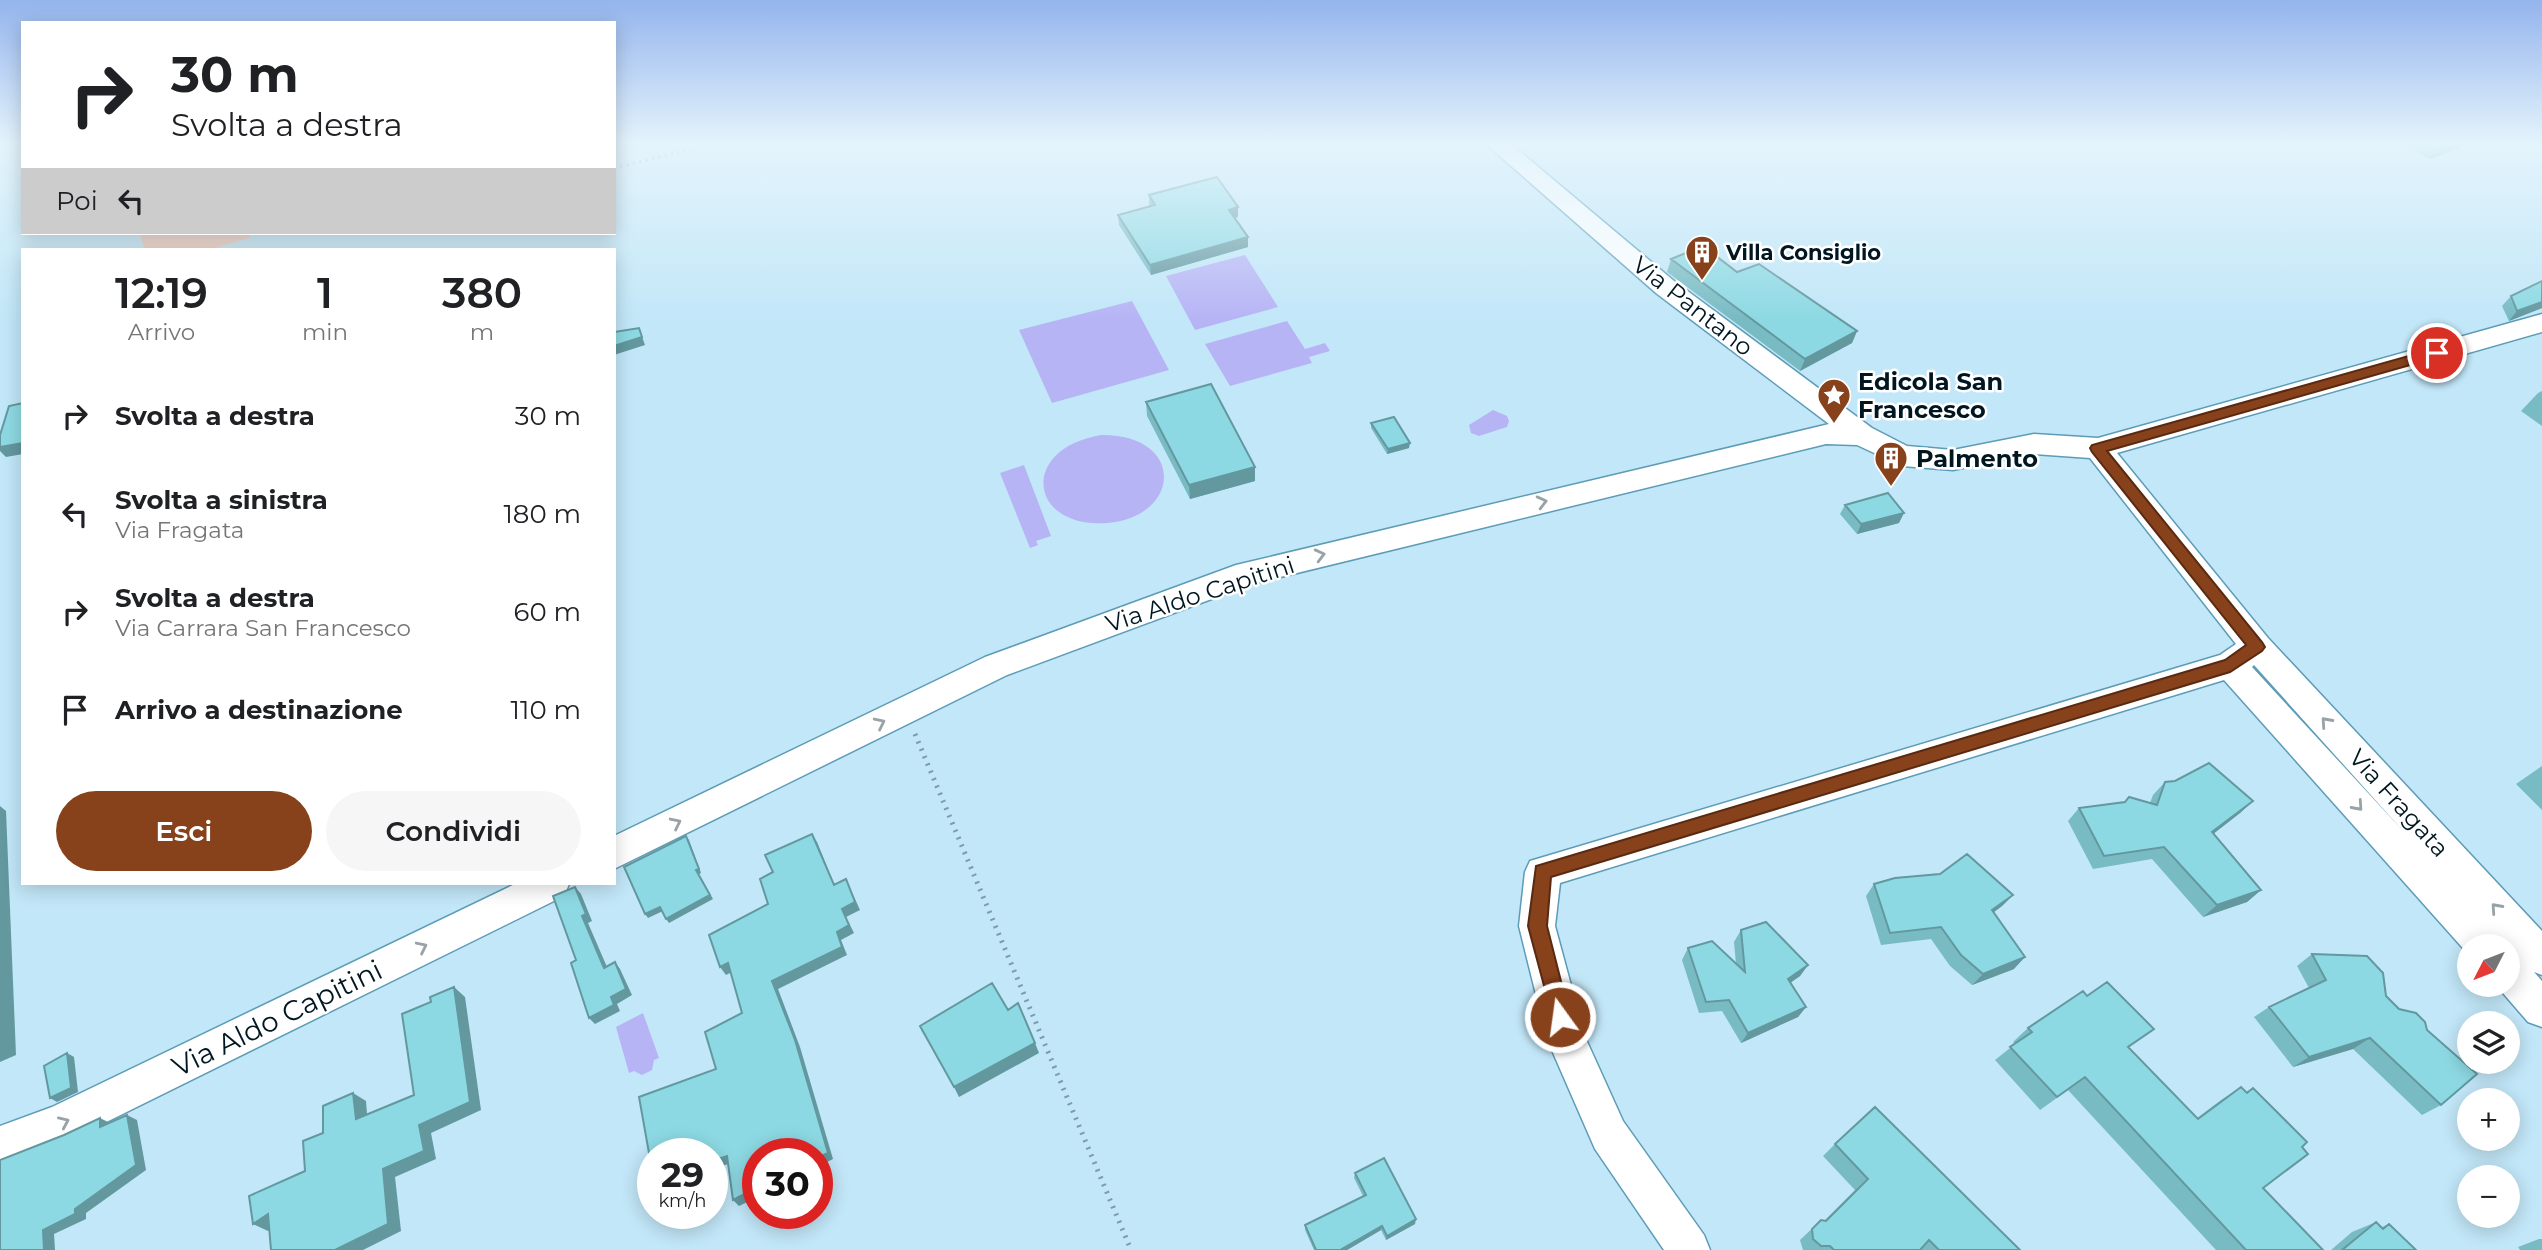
<!DOCTYPE html>
<html lang="it">
<meta charset="utf-8">
<style>
:root{--surface:#fff;--page:#f6f6f6;--text:#202124;--muted:#757577;--accent:#87411b}
body{margin:0;font-family:Montserrat,sans-serif;background:var(--page);color:var(--text);height:100vh;display:flex;flex-direction:column;font-size:26px;white-space:nowrap}
*{box-sizing:border-box;margin:0}
p{font-size:23px;color:var(--muted)}
.icon{flex:none;width:38px;height:38px;fill:none;stroke:currentColor;stroke-width:2;stroke-linecap:round;stroke-linejoin:round}
.map{position:relative;flex:1;overflow:hidden}
.panel{position:absolute;left:21px;top:248px;width:595px;height:637px;display:flex;flex-direction:column;background:var(--surface);border-radius:0px;box-shadow:0 4px 18px #0003}
.panel>*{flex:none}
.top-card{position:absolute;left:21px;top:21px;width:595px;height:214px;border-radius:0px;box-shadow:0 4px 18px #0003;background:#fff;color:var(--text);overflow:hidden}
.needle{width:46px;rotate:228deg}
.buttons{position:absolute;left:2457px;top:934px;display:grid;gap:14px}
.buttons a{display:grid;place-items:center;width:63px;height:63px;border-radius:50%;background:var(--surface);box-shadow:0 4px 18px #0003;font-size:35px}
.speed{position:absolute;left:637px;top:1138px;display:flex;gap:14px;font-size:35px;font-weight:700;text-align:center}
.speed>*{display:grid;place-content:center;width:91px;height:91px;border-radius:50%;background:var(--surface);box-shadow:0 4px 18px #0003;line-height:1}
.speed small{font-size:18px;font-weight:400}
.speed .limit{border:10px solid #d22;background:#fff;color:#111}
.pin{position:absolute;display:grid;place-items:center;width:60px;height:60px;color:#fff;margin:-30px;border:4px solid #fff;border-radius:50%;box-shadow:0 2px 7px #0007}
.me{position:absolute;width:77px;margin:-38px;rotate:346deg;stroke-linejoin:round;filter:drop-shadow(0 0 5px #0008)}
.turn{display:flex;align-items:center;gap:24px;height:147px;padding:0 35px;font-size:32px}
.turn .icon{width:91px;height:91px;stroke-width:2.5}
.turn b{display:block;font-size:49px;line-height:60px}
.then{display:flex;align-items:center;height:66px;padding:0 35px;background:#0003;gap:14px;font-size:26px}
.eta{display:flex;justify-content:space-evenly;align-items:center;height:119px;text-align:center}
.eta b{font-size:42px;font-weight:600;line-height:49px}
.action{display:flex;gap:14px;margin-top:auto;padding:14px 35px}
.action a{flex:1;height:80px;border-radius:42px;background:var(--accent);color:#fff;font-size:28px;font-weight:600;line-height:80px;text-align:center}
.action a+a{background:var(--page);color:var(--text)}
ul{padding:0;list-style:none}
li{display:flex;align-items:center;gap:21px;height:98px;padding:0 35px}
li div{flex:1}
li b{display:block;font-size:26px}
li em{font-style:normal}
.map>svg:first-child{display:block}
.green{fill:#f7c7b0}
.water{fill:#b7b4f5}
.lines{fill:none;stroke-linecap:round;stroke-linejoin:round}
.minor-casing{stroke:#5d9cb7;stroke-width:3}
.path-far1{stroke:#7c9cab;stroke-width:3.5;stroke-dasharray:2 4.5;stroke-linecap:butt}
.path{stroke:#7c9cab;stroke-width:5;stroke-dasharray:2 6;stroke-linecap:butt}
.minor{fill:#fff;fill-rule:evenodd}
.wall{fill:#79bbc3}
.shaded-wall{fill:#63989f}
.building{fill:#8dd9e3;stroke:#63989f;stroke-width:2}
.oneway{stroke:#99a2a6}
.route{fill:#87411b;stroke:#582a12;stroke-width:2}
.labels{text-anchor:middle;dominant-baseline:central;stroke-width:5;stroke-linejoin:round;paint-order:stroke}
.far-poi-label{font-size:21px;font-weight:bold;fill:#001721;stroke:#fff;text-anchor:start}
.street-label{font-size:24px;fill:#001721;stroke:#fff}
.poi-label{font-size:24px;font-weight:bold;fill:#001721;stroke:#fff;text-anchor:start}
.near-street-label{font-size:28px;fill:#001721;stroke:#fff}
</style>
<div class="map">
<svg width="2542" height="1250" viewBox="0 0 2542 1250">
<rect width="100%" height="100%" fill="#c2e7f8"/>
<path class="green" d="M 139,233 L 250,233 L 250,238 L 208,250 L 145,250 Z"/>
<path class="water" d="M 1245,255 L 1278,307 L 1195,330 L 1166,276 Z
M 1132,301 L 1169,370 L 1052,403 L 1019,330 Z
M 1287,321 L 1305,349 L 1325,343 L 1330,351 L 1309,357 L 1312,363 L 1230,386 L 1205,344 Z
M 1493,410 L 1507,416 L 1509,421 L 1507,427 L 1479,436 L 1471,433 L 1469,425 Z
M 1101,435 C 1186,434 1182,517 1107,523 C 1029,529 1018,449 1101,435 Z
M 1024,465 L 1051,536 L 1036,541 L 1038,545 L 1030,548 L 1000,473 Z
M 643,1013 L 659,1058 L 654,1060 L 652,1070 L 642,1075 L 634,1071 L 629,1073 L 616,1027 Z"/>
<g class="lines">
<defs>
<path id="minor" d="M 1486,144 L 1511,144 L 1674,281 L 1872,428 L 1907,446 L 1953,450 L 2034,434 L 2098,438 L 2542,314 L 2542,332 L 2117,453 L 2268,638 L 2542,931 L 2542,975 L 2534,972 L 2542,981 L 2542,1027 L 2528,1022 L 2496,985 L 2508,985 L 2508,953 L 2516,957 L 2502,940 L 2504,947 L 2469,947 L 2469,955 L 2224,680 L 1560,883 L 1555,926 L 1585,1037 L 1623,1121 L 1704,1235 L 1710,1250 L 1664,1250 L 1595,1149 L 1547,1039 L 1519,926 L 1525,872 L 1530,861 L 2220,655 L 2236,644 L 2090,458 L 2034,454 L 1953,470 L 1902,466 L 1857,445 L 1826,444 L 1252,584 L 1007,675 L 614,869 L 614,836 L 985,657 L 1236,565 L 1829,424 L 1656,293 ZM 2254,665 L 2404,832 L 2252,667 Z
M 515,884 L 569,884 L 564,896 L 74,1138 L 0,1166 L 0,1126 L 52,1107 Z"/>
</defs>
<use href="#minor" class="minor-casing"/>
<path class="path-far1" d="M 614,168 L 713,144"/>
<path class="path" d="M 915,734 L 1131,1250"/>
<use href="#minor" class="minor"/>
</g>
<path class="wall" d="M 2404,144 L 2462,144 L 2459,149 L 2429,159 Z
M 1149,195 L 1238,207 L 1238,217 L 1235,218 L 1248,237 L 1248,247 L 1151,275 L 1119,225 L 1118,215 L 1151,207 L 1149,205 Z
M 1671,259 L 1737,272 L 1857,331 L 1852,343 L 1800,371 L 1667,272 Z
M 2542,281 L 2542,308 L 2509,321 L 2502,306 L 2511,296 Z
M 2542,391 L 2542,426 L 2521,411 L 2538,393 Z
M 1146,402 L 1255,467 L 1255,481 L 1190,499 L 1147,416 Z
M 1371,423 L 1409,448 L 1387,454 L 1371,428 Z
M 1845,505 L 1899,523 L 1857,534 L 1840,514 Z
M 2542,766 L 2542,810 L 2516,784 Z
M 2165,782 L 2253,801 L 2240,813 L 2213,834 L 2261,890 L 2247,902 L 2203,917 L 2152,859 L 2093,869 L 2068,821 L 2079,808 L 2125,802 L 2150,803 L 2153,795 Z
M 1874,884 L 2013,895 L 2002,906 L 1994,912 L 2014,969 L 1972,985 L 1950,966 L 1931,939 L 1881,945 L 1866,896 Z
M 1741,930 L 1808,965 L 1800,976 L 1790,983 L 1806,1007 L 1798,1017 L 1741,1043 L 1722,1011 L 1699,1013 L 1682,960 L 1688,948 L 1736,964 L 1734,942 Z
M 2312,954 L 2386,996 L 2441,1105 L 2422,1115 L 2353,1049 L 2293,1067 L 2254,1017 L 2269,1007 L 2309,988 L 2297,966 Z
M 2028,1028 L 2129,1048 L 2197,1118 L 2221,1100 L 2241,1087 L 2246,1092 L 2253,1088 L 2302,1147 L 2263,1188 L 2323,1250 L 2216,1250 L 2068,1090 L 2040,1110 L 1995,1060 L 2015,1044 L 2013,1042 Z
M 1835,1144 L 2020,1250 L 1803,1250 L 1800,1240 L 1821,1220 L 1825,1220 L 1855,1190 L 1823,1156 Z
M 1355,1173 L 1415,1224 L 1386,1240 L 1381,1230 L 1347,1250 L 1314,1250 L 1305,1230 L 1305,1225 L 1363,1196 L 1354,1178 Z
M 2376,1222 L 2382,1227 L 2389,1224 L 2416,1250 L 2331,1250 L 2352,1232 Z
M 2539,1239 L 2542,1239 L 2542,1250 L 2520,1250 L 2518,1247 Z"/>
<path class="shaded-wall" d="M 2452,144 L 2462,144 L 2459,149 L 2429,159 L 2436,149 Z
M 1238,207 L 1238,217 L 1230,219 L 1229,210 Z
M 1248,237 L 1248,247 L 1151,275 L 1150,265 Z
M 2542,302 L 2542,308 L 2509,321 L 2517,311 Z
M 639,328 L 645,345 L 614,355 L 614,346 Z
M 1857,331 L 1852,343 L 1800,371 L 1805,359 Z
M 23,443 L 23,454 L 6,457 L 0,451 L 0,447 Z
M 1410,443 L 1409,448 L 1387,454 L 1388,449 Z
M 1255,467 L 1255,481 L 1190,499 L 1189,485 Z
M 1904,513 L 1899,523 L 1857,534 L 1861,524 Z
M 2253,801 L 2240,813 L 2199,845 L 2212,832 Z
M 0,806 L 6,811 L 16,1055 L 0,1062 Z
M 812,834 L 817,842 L 838,894 L 834,885 Z
M 686,836 L 689,840 L 701,873 L 699,874 L 713,899 L 669,923 L 666,919 L 696,870 Z
M 846,879 L 860,910 L 846,917 L 854,933 L 841,940 L 847,955 L 778,989 L 800,1047 L 833,1159 L 817,1167 L 817,1158 L 772,981 L 837,932 L 842,909 Z
M 575,887 L 581,894 L 592,921 L 588,923 L 610,974 L 604,968 L 582,916 Z
M 2261,890 L 2247,902 L 2203,917 L 2217,905 Z
M 2013,895 L 2002,906 L 1982,921 L 1992,910 Z
M 660,907 L 663,911 L 648,918 L 645,914 Z
M 2025,957 L 2014,969 L 1972,985 L 1983,974 Z
M 615,962 L 620,969 L 632,995 L 617,1004 L 620,1011 L 595,1024 L 589,1018 L 611,997 Z
M 728,963 L 734,971 L 726,975 L 720,967 Z
M 1808,965 L 1800,976 L 1780,990 L 1788,979 Z
M 454,987 L 465,997 L 481,1110 L 431,1133 L 436,1159 L 395,1177 L 401,1231 L 363,1250 L 335,1250 L 383,1169 L 419,1125 Z
M 1806,1007 L 1798,1017 L 1741,1043 L 1748,1033 Z
M 2370,1038 L 2353,1049 L 2293,1067 L 2309,1057 Z
M 1035,1043 L 1039,1053 L 959,1097 L 954,1087 Z
M 67,1053 L 74,1057 L 78,1092 L 57,1102 L 50,1098 Z
M 353,1093 L 366,1101 L 368,1127 L 356,1119 Z
M 127,1115 L 137,1120 L 146,1170 L 86,1213 L 86,1219 L 54,1234 L 55,1250 L 44,1250 L 43,1230 L 75,1209 Z
M 100,1118 L 110,1123 L 100,1127 Z
M 727,1156 L 733,1162 L 712,1170 L 712,1161 Z
M 758,1187 L 758,1197 L 739,1206 L 733,1200 Z
M 268,1214 L 283,1221 L 268,1231 L 253,1224 Z
M 1416,1219 L 1415,1224 L 1386,1240 L 1387,1236 Z
M 1382,1226 L 1381,1230 L 1347,1250 L 1342,1250 Z"/>
<path class="building" d="M 2427,144 L 2452,144 L 2436,149 Z
M 1217,177 L 1238,207 L 1229,210 L 1248,237 L 1150,265 L 1118,215 L 1155,205 L 1149,195 Z
M 1703,246 L 1737,272 L 1759,264 L 1857,331 L 1805,359 L 1671,259 Z
M 2542,281 L 2542,302 L 2517,311 L 2511,296 Z
M 639,328 L 642,337 L 614,346 L 614,332 Z
M 1211,384 L 1255,467 L 1189,485 L 1146,402 Z
M 23,403 L 23,443 L 0,447 L 0,435 L 9,406 Z
M 1394,417 L 1410,443 L 1388,449 L 1371,423 Z
M 1888,493 L 1904,513 L 1861,524 L 1845,505 Z
M 2209,763 L 2253,801 L 2212,832 L 2261,890 L 2217,905 L 2164,847 L 2104,856 L 2079,808 L 2125,802 L 2129,797 L 2157,805 L 2165,782 L 2175,781 Z
M 812,834 L 834,885 L 846,879 L 855,902 L 842,909 L 849,925 L 837,932 L 842,947 L 772,981 L 795,1040 L 828,1153 L 817,1158 L 817,1153 L 758,1153 L 758,1187 L 733,1200 L 727,1156 L 712,1161 L 712,1153 L 653,1153 L 653,1170 L 652,1170 L 639,1097 L 716,1069 L 705,1032 L 742,1013 L 728,963 L 720,967 L 709,935 L 768,904 L 760,879 L 773,872 L 765,855 Z
M 686,836 L 699,869 L 696,870 L 710,895 L 666,919 L 660,907 L 645,914 L 624,867 Z
M 1967,854 L 2013,895 L 1992,910 L 2025,957 L 1983,974 L 1961,955 L 1941,927 L 1890,933 L 1874,884 L 1895,878 L 1940,874 Z
M 575,887 L 586,914 L 582,916 L 604,968 L 615,962 L 626,989 L 611,997 L 614,1005 L 589,1018 L 571,963 L 576,960 L 553,896 Z
M 1766,922 L 1808,965 L 1788,979 L 1806,1007 L 1748,1033 L 1729,1000 L 1706,1002 L 1688,948 L 1712,941 L 1745,972 L 1741,930 Z
M 2312,954 L 2367,956 L 2383,973 L 2386,996 L 2399,1009 L 2416,1013 L 2425,1022 L 2427,1030 L 2477,1074 L 2441,1105 L 2370,1038 L 2309,1057 L 2269,1007 L 2326,980 Z
M 2107,982 L 2154,1029 L 2128,1047 L 2198,1119 L 2241,1087 L 2247,1093 L 2253,1088 L 2307,1142 L 2302,1147 L 2308,1154 L 2263,1188 L 2323,1250 L 2246,1250 L 2085,1077 L 2057,1097 L 2010,1047 L 2032,1032 L 2028,1028 L 2083,991 L 2087,996 Z
M 992,983 L 1008,1010 L 1018,1003 L 1035,1043 L 954,1087 L 920,1026 Z
M 454,987 L 470,1102 L 419,1125 L 424,1151 L 383,1169 L 388,1224 L 335,1250 L 271,1250 L 268,1214 L 253,1224 L 249,1196 L 305,1171 L 303,1141 L 323,1133 L 323,1106 L 353,1093 L 356,1119 L 414,1095 L 402,1014 L 431,1002 L 430,997 Z
M 67,1053 L 71,1088 L 50,1098 L 44,1066 Z
M 1875,1107 L 2020,1250 L 1939,1250 L 1929,1240 L 1920,1250 L 1834,1250 L 1830,1246 L 1821,1246 L 1813,1239 L 1812,1229 L 1821,1220 L 1826,1221 L 1868,1179 L 1835,1144 Z
M 127,1115 L 136,1165 L 75,1209 L 75,1214 L 43,1230 L 44,1250 L 0,1250 L 0,1160 L 64,1135 L 100,1118 L 100,1127 Z
M 1384,1158 L 1416,1219 L 1387,1236 L 1382,1226 L 1342,1249 L 1343,1250 L 1316,1250 L 1305,1225 L 1366,1195 L 1355,1173 Z
M 2376,1222 L 2383,1229 L 2389,1224 L 2416,1250 L 2342,1250 Z"/>
<defs><path id="oneway-chevron" d="M-2-3.5L2.5 0L-2 3.5" fill="none" stroke-width="1.6" stroke-linecap="round" stroke-linejoin="round" transform="scale(1.75)"/></defs>
<g class="oneway">
<use href="#oneway-chevron" transform="translate(1542 502) rotate(-14)"/>
<use href="#oneway-chevron" transform="translate(1320 555) rotate(-14)"/>
<use href="#oneway-chevron" transform="translate(2326 722) rotate(-132)"/>
<use href="#oneway-chevron" transform="translate(880 723) rotate(-26)"/>
<use href="#oneway-chevron" transform="translate(2358 806) rotate(48)"/>
<use href="#oneway-chevron" transform="translate(676 823) rotate(-26)"/>
<use href="#oneway-chevron" transform="translate(2496 908) rotate(-132)"/>
<use href="#oneway-chevron" transform="translate(422 947) rotate(-26)"/>
<use href="#oneway-chevron" transform="translate(64 1122) rotate(-24)"/>
</g>
<linearGradient id="sky" x2="0" y2="1"><stop stop-color="#94b4ed"/><stop offset="0.45" stop-color="#e4f4fc"/><stop offset="1" stop-color="#e4f4fc" stop-opacity="0"/></linearGradient>
<rect width="2542" height="319" fill="url(#sky)"/>
<path class="route" d="M 2437,348 L 2442,350 L 2442,356 L 2107,451 L 2262,642 L 2265,647 L 2262,651 L 2230,672 L 1551,877 L 1547,926 L 1570,1017 L 1567,1023 L 1560,1026 L 1554,1023 L 1528,926 L 1536,866 L 2225,660 L 2246,645 L 2092,452 L 2090,448 L 2092,445 Z"/>
<defs>
<symbol id="building-pin" viewBox="-11 -11 22 30"><path d="M0 17L-7.5 6A9.5 9.5 0 1 1 7.5 6Z" fill="#87411b" stroke="#fff"/><path d="M-4-6H4V6H1V3H-1V6H-4ZM-2.5-4.3h1.7v1.8h-1.7ZM.8-4.3h1.7v1.8H.8ZM-2.5-1h1.7V.8h-1.7ZM.8-1h1.7V.8H.8Z" fill="#fff"/></symbol>
<symbol id="sight-pin" viewBox="-11 -11 22 30"><path d="M0 17L-7.5 6A9.5 9.5 0 1 1 7.5 6Z" fill="#87411b" stroke="#fff"/><path d="M0-6L1.8-2.2L6-1.7L2.9 1.2L3.7 5.4L0 3.3L-3.7 5.4L-2.9 1.2L-6-1.7L-1.8-2.2Z" fill="#fff"/></symbol>
</defs>
<g fill-rule="evenodd">
<use href="#building-pin" x="1683" y="233" width="38" height="52"/>
<use href="#sight-pin" x="1815" y="376" width="38" height="52"/>
<use href="#building-pin" x="1872" y="439" width="38" height="52"/>
</g>
<g class="labels">
<g class="far-poi-label">
<text x="1726" y="252">Villa Consiglio</text>
</g>
<g class="street-label">
<text transform="translate(1693 306) rotate(38)">Via Pantano</text>
<text transform="translate(1200 594) rotate(-18)">Via Aldo Capitini</text>
<text transform="translate(2399 803) rotate(48)">Via Fragata</text>
</g>
<g class="poi-label">
<text x="1858" y="381">Edicola San<tspan x="1858" dy="28">Francesco</tspan></text>
<text x="1916" y="458">Palmento</text>
</g>
<g class="near-street-label">
<text transform="translate(277 1018) rotate(-26)">Via Aldo Capitini</text>
</g>
</g>
</svg>
<div class="buttons">
<a><svg class="needle" viewBox="-14 -14 28 28"><path d="M0-13l5 13h-10z" fill="#e53935"/><path d="M0 13l5-13h-10z" fill="#757577"/></svg></a>
<a><svg class="icon" aria-label="layers" viewBox="0 0 24 24"><path d="M12 4l9 5-9 5-9-5zM3 14l9 5 9-5"/></svg></a>
<a>+</a>
<a>−</a>
</div>
<div class="speed"><div>29<small>km/h</small></div><div class="limit">30</div></div>
<div class="pin" style="left:2437px;top:353px;background:#d93025"><svg class="icon" aria-label="arrive" viewBox="0 0 24 24"><path d="M6 21V4h12l-3 4 3 4H6"/></svg></div>
<svg class="me" style="left:1560px;top:1017px" viewBox="-20 -20 40 40"><circle r="17" fill="#87411b" stroke="#fff" stroke-width="3"/><path d="M0-11L8 9 0 5-8 9z" fill="#fff"/></svg>
<div class="top-card">
<div class="turn"><svg class="icon" aria-label="right" viewBox="0 0 24 24"><path d="M7 20v-9h11M14 6l5 5-5 5"/></svg><div><b>30 m</b>Svolta a destra</div></div>
<div class="then">Poi<svg class="icon" aria-label="left" viewBox="0 0 24 24"><path d="M17 20v-9H6M10 6l-5 5 5 5"/></svg></div>
</div>
<section class="panel">
<div class="eta">
<div><b>12:19</b><p>Arrivo</p></div>
<div><b>1</b><p>min</p></div>
<div><b>380</b><p>m</p></div>
</div>
<ul>
<li><svg class="icon" aria-label="right" viewBox="0 0 24 24"><path d="M7 20v-9h11M14 6l5 5-5 5"/></svg><div><b>Svolta a destra</b></div><em>30 m</em></li>
<li><svg class="icon" aria-label="left" viewBox="0 0 24 24"><path d="M17 20v-9H6M10 6l-5 5 5 5"/></svg><div><b>Svolta a sinistra</b><p>Via Fragata</p></div><em>180 m</em></li>
<li><svg class="icon" aria-label="right" viewBox="0 0 24 24"><path d="M7 20v-9h11M14 6l5 5-5 5"/></svg><div><b>Svolta a destra</b><p>Via Carrara San Francesco</p></div><em>60 m</em></li>
<li><svg class="icon" aria-label="arrive" viewBox="0 0 24 24"><path d="M6 21V4h12l-3 4 3 4H6"/></svg><div><b>Arrivo a destinazione</b></div><em>110 m</em></li>
</ul>
<div class="action"><a>Esci</a><a>Condividi</a></div>
</section>
</div>
